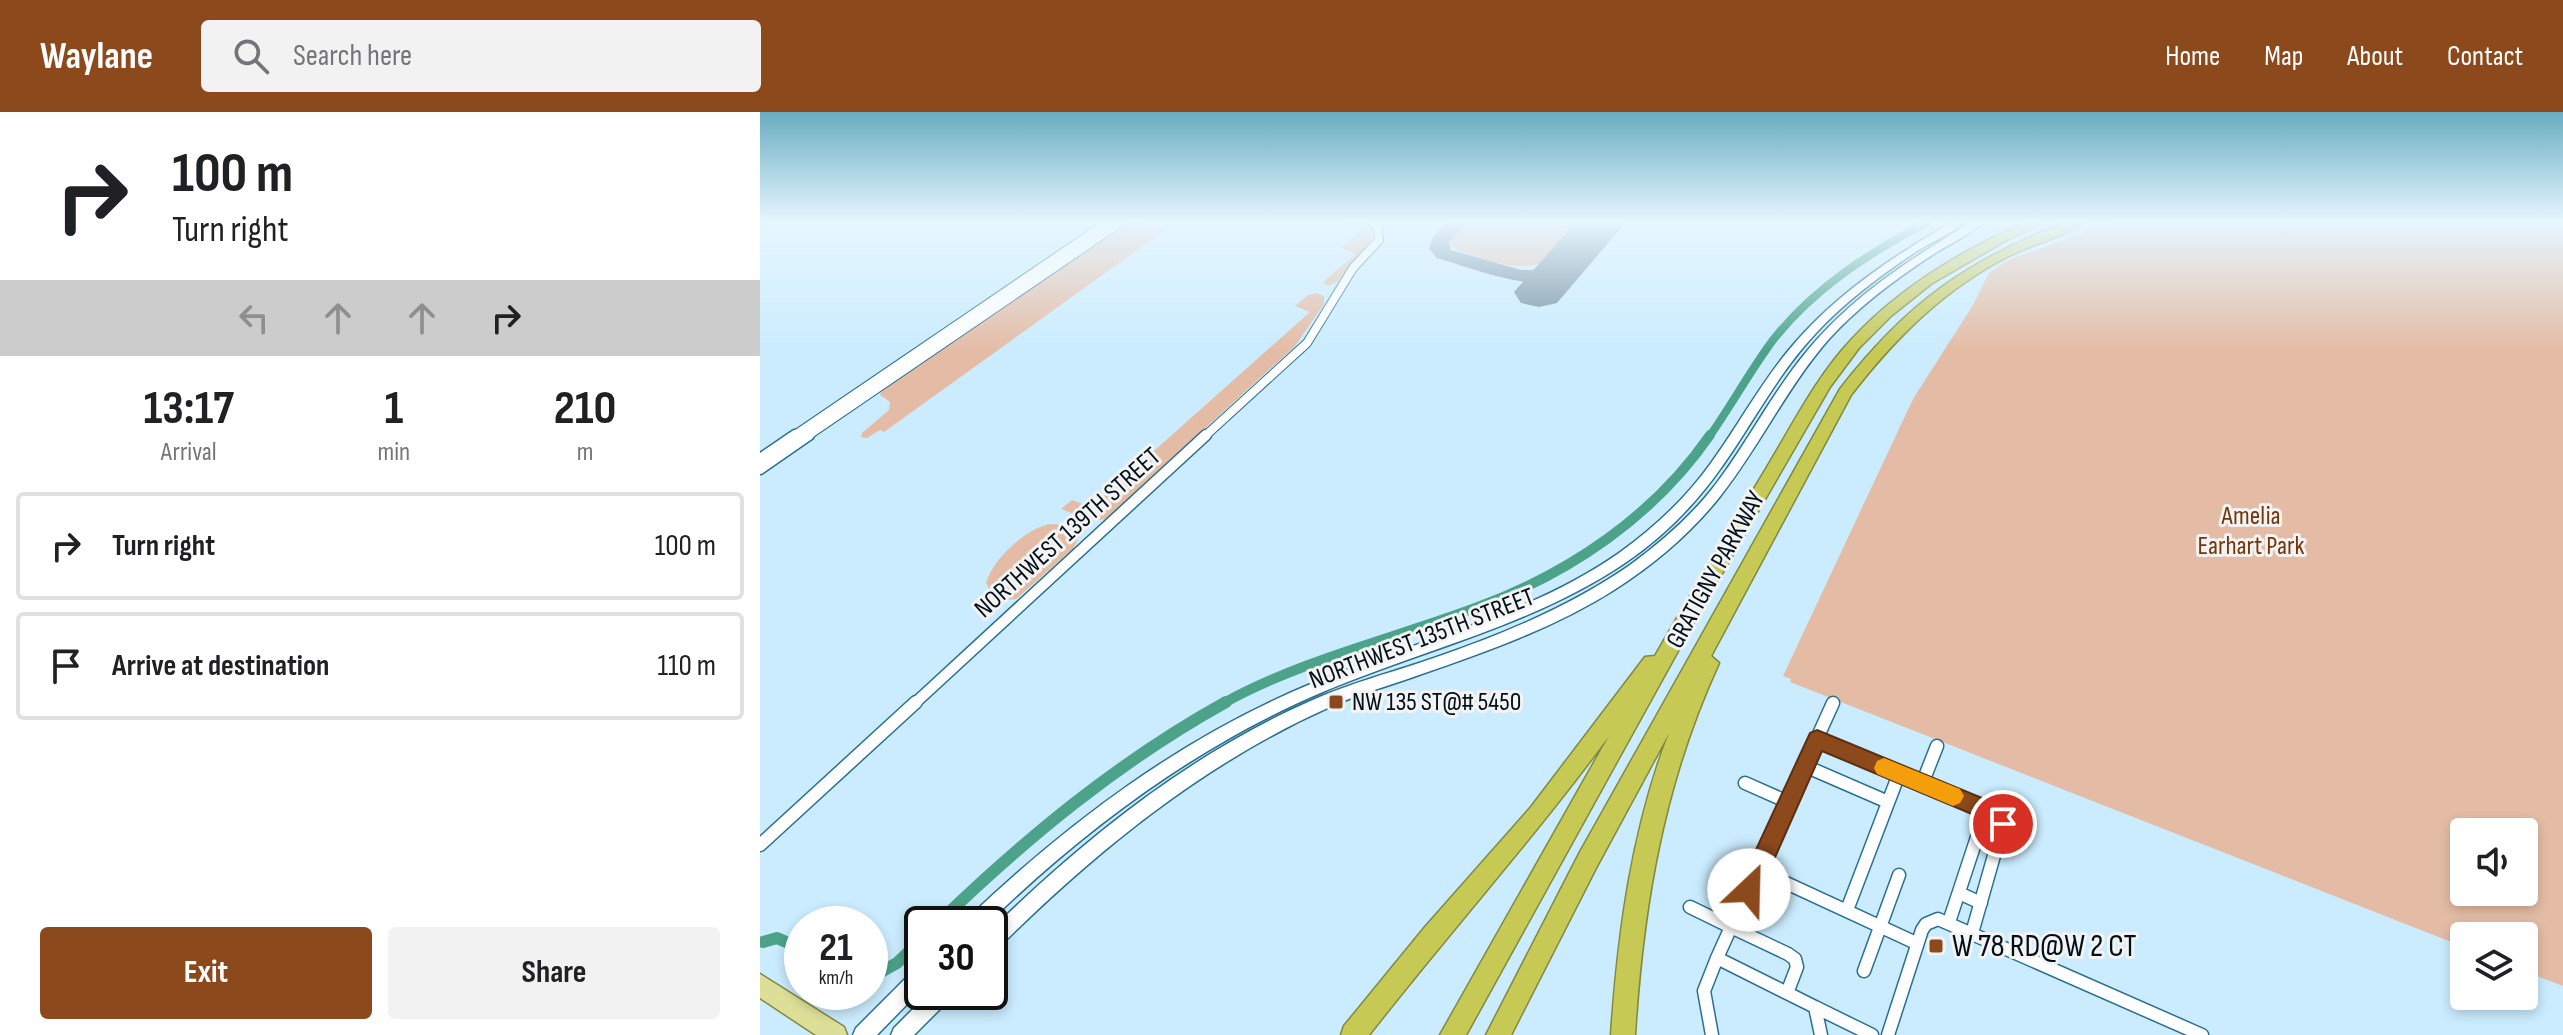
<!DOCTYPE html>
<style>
:root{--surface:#fff;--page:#f2f2f2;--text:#202124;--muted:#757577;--line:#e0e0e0;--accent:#8c491b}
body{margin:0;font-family:"Sofia Sans Condensed",sans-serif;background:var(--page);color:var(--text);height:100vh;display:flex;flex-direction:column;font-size:30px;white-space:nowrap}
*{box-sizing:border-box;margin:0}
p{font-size:26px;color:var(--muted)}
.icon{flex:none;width:44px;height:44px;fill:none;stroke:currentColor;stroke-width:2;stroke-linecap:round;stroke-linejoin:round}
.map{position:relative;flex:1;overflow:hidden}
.side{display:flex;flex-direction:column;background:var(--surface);width:760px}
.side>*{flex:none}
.top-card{background:#fff;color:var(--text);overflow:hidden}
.tools{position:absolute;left:1690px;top:706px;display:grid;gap:16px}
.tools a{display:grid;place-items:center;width:88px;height:88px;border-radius:8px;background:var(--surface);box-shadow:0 4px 12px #0003;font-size:40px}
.speed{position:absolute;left:24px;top:794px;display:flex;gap:16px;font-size:40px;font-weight:700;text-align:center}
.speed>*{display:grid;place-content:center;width:104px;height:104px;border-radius:50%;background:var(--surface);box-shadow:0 4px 12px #0003;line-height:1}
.speed small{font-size:20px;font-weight:400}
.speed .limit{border:4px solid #111;border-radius:12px;background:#fff;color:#111}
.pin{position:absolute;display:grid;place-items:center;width:68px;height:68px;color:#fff;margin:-34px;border:4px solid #fff;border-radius:50%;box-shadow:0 2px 8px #0007}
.me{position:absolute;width:88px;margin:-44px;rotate:24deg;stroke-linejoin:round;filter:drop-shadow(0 0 6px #0008)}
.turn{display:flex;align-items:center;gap:28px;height:168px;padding:0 40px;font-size:36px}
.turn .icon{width:104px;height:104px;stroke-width:2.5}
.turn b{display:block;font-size:56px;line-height:68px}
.lanes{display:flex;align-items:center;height:76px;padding:0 40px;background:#0003;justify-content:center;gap:40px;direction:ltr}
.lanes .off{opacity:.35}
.eta{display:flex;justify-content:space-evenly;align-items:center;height:136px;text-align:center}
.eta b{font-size:48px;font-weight:700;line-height:56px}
.cta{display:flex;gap:16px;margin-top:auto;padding:16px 40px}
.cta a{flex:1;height:92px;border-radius:8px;background:var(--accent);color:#fff;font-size:32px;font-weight:700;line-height:92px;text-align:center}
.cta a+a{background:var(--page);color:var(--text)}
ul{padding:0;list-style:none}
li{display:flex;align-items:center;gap:24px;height:108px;margin:0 16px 12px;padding:0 24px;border:4px solid var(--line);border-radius:8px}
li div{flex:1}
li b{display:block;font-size:30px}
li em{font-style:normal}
header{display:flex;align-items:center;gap:48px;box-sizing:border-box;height:112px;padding:0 40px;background:var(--accent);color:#fff}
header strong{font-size:38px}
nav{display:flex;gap:44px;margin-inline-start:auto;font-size:28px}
.search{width:560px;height:72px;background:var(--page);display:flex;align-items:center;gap:20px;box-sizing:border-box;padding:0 28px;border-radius:8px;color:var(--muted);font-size:30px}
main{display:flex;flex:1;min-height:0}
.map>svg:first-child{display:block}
.green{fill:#e4bca5;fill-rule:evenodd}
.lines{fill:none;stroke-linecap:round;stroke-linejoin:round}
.canal-far2{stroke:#4ca389;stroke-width:8}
.canal-far1{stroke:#4ca389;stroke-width:10}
.canal{stroke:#4ca389;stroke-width:12}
.taxiway{fill:#758f9e;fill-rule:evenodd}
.runway{fill:#758f9e;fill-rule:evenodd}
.minor-far2-casing{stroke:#297090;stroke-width:10}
.minor-far1-casing{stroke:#297090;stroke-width:13}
.minor-casing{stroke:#297090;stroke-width:15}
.secondary-casing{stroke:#297090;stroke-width:3}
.primary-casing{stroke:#818940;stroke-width:3}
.motorway-casing{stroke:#818940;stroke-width:3}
.minor-far2{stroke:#fff;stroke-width:8}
.minor-far1{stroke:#fff;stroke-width:10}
.minor{stroke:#fff;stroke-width:12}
.secondary{fill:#fff;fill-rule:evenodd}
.primary{fill:#dddf99;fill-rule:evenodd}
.motorway{fill:#c6ca55;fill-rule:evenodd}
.route{fill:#8c491b;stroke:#5b2f12;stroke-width:2}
.slow{fill:#f59e0b}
.poi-dot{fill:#8c491b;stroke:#f3f3f3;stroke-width:3}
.labels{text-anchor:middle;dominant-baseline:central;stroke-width:6;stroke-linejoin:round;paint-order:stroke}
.park-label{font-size:26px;fill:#723609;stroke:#f3f3f3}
.street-label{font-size:26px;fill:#000f18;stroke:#f3f3f3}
.poi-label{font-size:26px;fill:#000f18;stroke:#f3f3f3;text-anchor:start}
.near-poi-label{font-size:32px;fill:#000f18;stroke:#f3f3f3;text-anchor:start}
</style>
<header>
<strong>Waylane</strong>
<div class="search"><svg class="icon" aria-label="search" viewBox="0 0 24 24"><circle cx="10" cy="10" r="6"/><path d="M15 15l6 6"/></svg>Search here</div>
<nav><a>Home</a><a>Map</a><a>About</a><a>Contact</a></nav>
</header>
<main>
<section class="side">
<div class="top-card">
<div class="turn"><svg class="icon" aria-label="right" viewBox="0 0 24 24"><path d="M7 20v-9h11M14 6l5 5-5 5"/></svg><div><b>100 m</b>Turn right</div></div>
<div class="lanes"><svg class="icon off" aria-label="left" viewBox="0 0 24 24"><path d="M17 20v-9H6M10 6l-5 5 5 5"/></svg><svg class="icon off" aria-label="ahead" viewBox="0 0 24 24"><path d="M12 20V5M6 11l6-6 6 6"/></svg><svg class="icon off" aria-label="ahead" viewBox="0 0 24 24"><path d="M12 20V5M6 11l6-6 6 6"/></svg><svg class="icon" aria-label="right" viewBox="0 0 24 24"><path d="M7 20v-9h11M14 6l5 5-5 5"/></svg></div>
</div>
<div class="eta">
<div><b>13:17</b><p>Arrival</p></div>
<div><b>1</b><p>min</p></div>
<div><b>210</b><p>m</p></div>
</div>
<ul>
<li><svg class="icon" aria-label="right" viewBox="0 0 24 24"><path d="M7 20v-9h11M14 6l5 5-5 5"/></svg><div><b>Turn right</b></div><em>100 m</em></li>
<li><svg class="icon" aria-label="arrive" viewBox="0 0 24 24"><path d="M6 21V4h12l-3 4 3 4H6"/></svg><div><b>Arrive at destination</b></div><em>110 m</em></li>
</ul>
<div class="cta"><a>Exit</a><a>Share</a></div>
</section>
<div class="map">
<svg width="1803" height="923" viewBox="0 0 1803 923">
<rect width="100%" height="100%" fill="#caecfe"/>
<path class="green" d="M 366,110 L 382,110 L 405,118 L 124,320 L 120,318 L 107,326 L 101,325 L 102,321 L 129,298 L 130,290 L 120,283 L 122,278 Z
M 580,110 L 603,110 L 612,119 L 611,128 L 577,170 L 568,174 L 563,170 L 596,142 L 581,136 L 603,117 Z
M 709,110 L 825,110 C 814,122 803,137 789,147 C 764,164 717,146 691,135 L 691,127 Z
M 1352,110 L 1803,110 L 1803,874 L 1764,859 L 1764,824 L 1704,824 L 1704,835 L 1030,570 L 1031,567 L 1023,564 L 1153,287 L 1213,193 L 1229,161 L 1246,149 ZM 1704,720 L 1764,720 L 1764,780 L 1704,780 Z
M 557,181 L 564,184 L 564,192 L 535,234 L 346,407 L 332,409 L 301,397 L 312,388 L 331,395 L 550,200 L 535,194 L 548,183 Z
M 289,412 L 307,413 L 317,417 L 320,423 L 313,437 L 256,487 L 246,488 L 234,484 L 226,471 C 233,447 264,418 289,412 Z"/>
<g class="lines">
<path class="canal-far2" d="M 949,325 C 971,294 990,259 1013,228 C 1054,176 1110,140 1168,110"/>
<path class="canal-far1" d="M 462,592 C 543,547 633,527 718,495 C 810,461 894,404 950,323"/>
<path class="canal" d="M 177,812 C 266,726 358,650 466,590
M 3,830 L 17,826 L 42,837
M 110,866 L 137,851 L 162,827"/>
<path class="taxiway" d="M 689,110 L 708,110 L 689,130 L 691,138 L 761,158 L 794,158 L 804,164 C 785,185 702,153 677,146 L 669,137 L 673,125 Z"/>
<path class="runway" d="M 816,110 L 866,110 L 797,191 L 779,195 L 761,191 L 754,180 Z"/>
<defs>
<path id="minor-far2" d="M 32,325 L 348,110
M 46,325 L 361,110
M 444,325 L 547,231 L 593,156 L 619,128 L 618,116 L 612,110"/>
<path id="minor-far1" d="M 0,347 L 35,323
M 0,357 L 49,323
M 154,592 L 446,323"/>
<path id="minor" d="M 1057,627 L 1240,705 L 1243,712 L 1212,821
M 1045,654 L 1128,690
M 985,671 L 1028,690
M 1162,672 L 1177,634
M 0,733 L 156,590
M 998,758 L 1156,831
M 1199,781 L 1221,791
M 930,795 L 971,815
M 979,798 L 1073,591
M 1087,798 L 1139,662
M 1189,810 L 1226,698
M 957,846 L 971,815 L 1028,842 L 1035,847 L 1037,855 L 1027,881
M 1104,859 L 1139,763
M 1055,895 L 1112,923
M 952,923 L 944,879 L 957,846 L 1055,895 L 1061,923
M 1128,923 L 1162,818 L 1166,812 L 1178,807 L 1442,923"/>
<path id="secondary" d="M 1192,110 L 1204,110 C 1191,122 1172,130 1157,139 C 1121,163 1086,189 1057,220 C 1018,261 993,311 961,356 C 935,393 902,426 865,451 C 773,513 666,537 565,579 C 437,633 326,716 227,812 L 205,812 L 208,806 C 310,709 422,625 553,571 C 655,528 766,506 859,441 C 894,416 926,386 951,351 C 978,314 999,274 1028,239 C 1073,184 1132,145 1192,110 Z
M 1212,110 L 1224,110 C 1210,122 1192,131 1177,140 C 1138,165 1100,193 1069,227 C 1026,276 999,336 958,387 C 929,423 893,453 854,478 C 794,516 726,540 659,563 C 629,574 598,582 570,595 C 442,652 335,740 236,838 L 230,841 L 230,819 C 327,724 436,637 562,584 C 593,571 625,562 656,552 C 731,527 805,498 870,453 C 900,431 929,406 952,377 C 985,335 1009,286 1043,244 C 1089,186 1150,147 1212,110 Z
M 162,855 L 162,877 L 117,923 L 93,923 L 96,916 L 155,857 Z
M 170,880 L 192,880 L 190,887 L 154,923 L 131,923 L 134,916 Z"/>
<path id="primary" d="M 0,862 L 84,915 L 87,923 L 56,923 L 0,886 Z"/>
<path id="motorway" d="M 1267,110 L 1284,110 L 1243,130 L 1171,172 L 1131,204 L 1099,236 L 1070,275 L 934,510 L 706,923 L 680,923 L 849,624 C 773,727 688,822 609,923 L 581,923 L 584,914 L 665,815 L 771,695 L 885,545 L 895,544 C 932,479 972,414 1010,350 C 1035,308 1058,263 1091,228 C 1140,175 1202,138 1267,110 Z
M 1306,110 L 1323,110 C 1305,125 1273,132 1251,143 C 1185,176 1136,225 1091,283 L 951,544 L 959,551 C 904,670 883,793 875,923 L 851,923 C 858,820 872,717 909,621 L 836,756 L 751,923 L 726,923 L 820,740 L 1080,277 C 1146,192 1206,149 1306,110 Z"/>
</defs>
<use href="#minor-far2" class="minor-far2-casing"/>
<use href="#minor-far1" class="minor-far1-casing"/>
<use href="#minor" class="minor-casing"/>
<use href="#secondary" class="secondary-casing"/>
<use href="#primary" class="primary-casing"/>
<use href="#motorway" class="motorway-casing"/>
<use href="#minor-far2" class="minor-far2"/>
<use href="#minor-far1" class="minor-far1"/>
<use href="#minor" class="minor"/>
<use href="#secondary" class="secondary"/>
<use href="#primary" class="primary"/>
<use href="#motorway" class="motorway"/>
</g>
<linearGradient id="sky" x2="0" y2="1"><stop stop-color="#69adc2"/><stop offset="0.46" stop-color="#e7f6ff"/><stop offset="1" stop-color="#e7f6ff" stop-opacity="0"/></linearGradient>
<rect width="1803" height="239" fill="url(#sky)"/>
<path class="route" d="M 1057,618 L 1234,691 L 1248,698 L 1254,712 L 1251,719 L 1243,722 L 1235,719 L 1232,712 L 1219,705 L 1062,639 L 997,786 L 989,789 L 981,786 L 977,778 L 981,770 L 1050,621 Z"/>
<path class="slow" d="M 1124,646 L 1200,677 L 1204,684 L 1200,691 L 1193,694 L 1117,662 L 1114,656 L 1117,649 Z"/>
<g class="poi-dot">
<rect x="568" y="582" width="16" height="16" rx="4"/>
<rect x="1168" y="826" width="16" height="16" rx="4"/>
</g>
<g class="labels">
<g class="park-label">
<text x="1491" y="404">Amelia<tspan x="1491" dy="30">Earhart Park</tspan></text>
</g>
<g class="street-label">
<text transform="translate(308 421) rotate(-42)">NORTHWEST 139TH STREET</text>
<text transform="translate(956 458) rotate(-61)">GRATIGNY PARKWAY</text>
<text transform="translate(662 527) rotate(-21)">NORTHWEST 135TH STREET</text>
</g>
<g class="poi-label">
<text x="592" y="590">NW 135 ST@# 5450</text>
</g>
<g class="near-poi-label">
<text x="1192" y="834">W 78 RD@W 2 CT</text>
</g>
</g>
</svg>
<div class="tools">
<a><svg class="icon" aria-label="sound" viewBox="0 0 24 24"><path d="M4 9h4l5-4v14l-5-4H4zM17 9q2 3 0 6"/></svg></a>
<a><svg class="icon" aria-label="layers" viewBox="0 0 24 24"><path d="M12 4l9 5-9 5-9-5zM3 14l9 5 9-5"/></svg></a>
</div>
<div class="speed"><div>21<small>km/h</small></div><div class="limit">30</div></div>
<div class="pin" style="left:1243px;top:712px;background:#d93025"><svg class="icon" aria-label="arrive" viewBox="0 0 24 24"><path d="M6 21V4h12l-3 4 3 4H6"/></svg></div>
<svg class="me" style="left:989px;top:778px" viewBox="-20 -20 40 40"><circle r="19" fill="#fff"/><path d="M0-13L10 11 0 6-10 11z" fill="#8c491b"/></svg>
</div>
</main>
